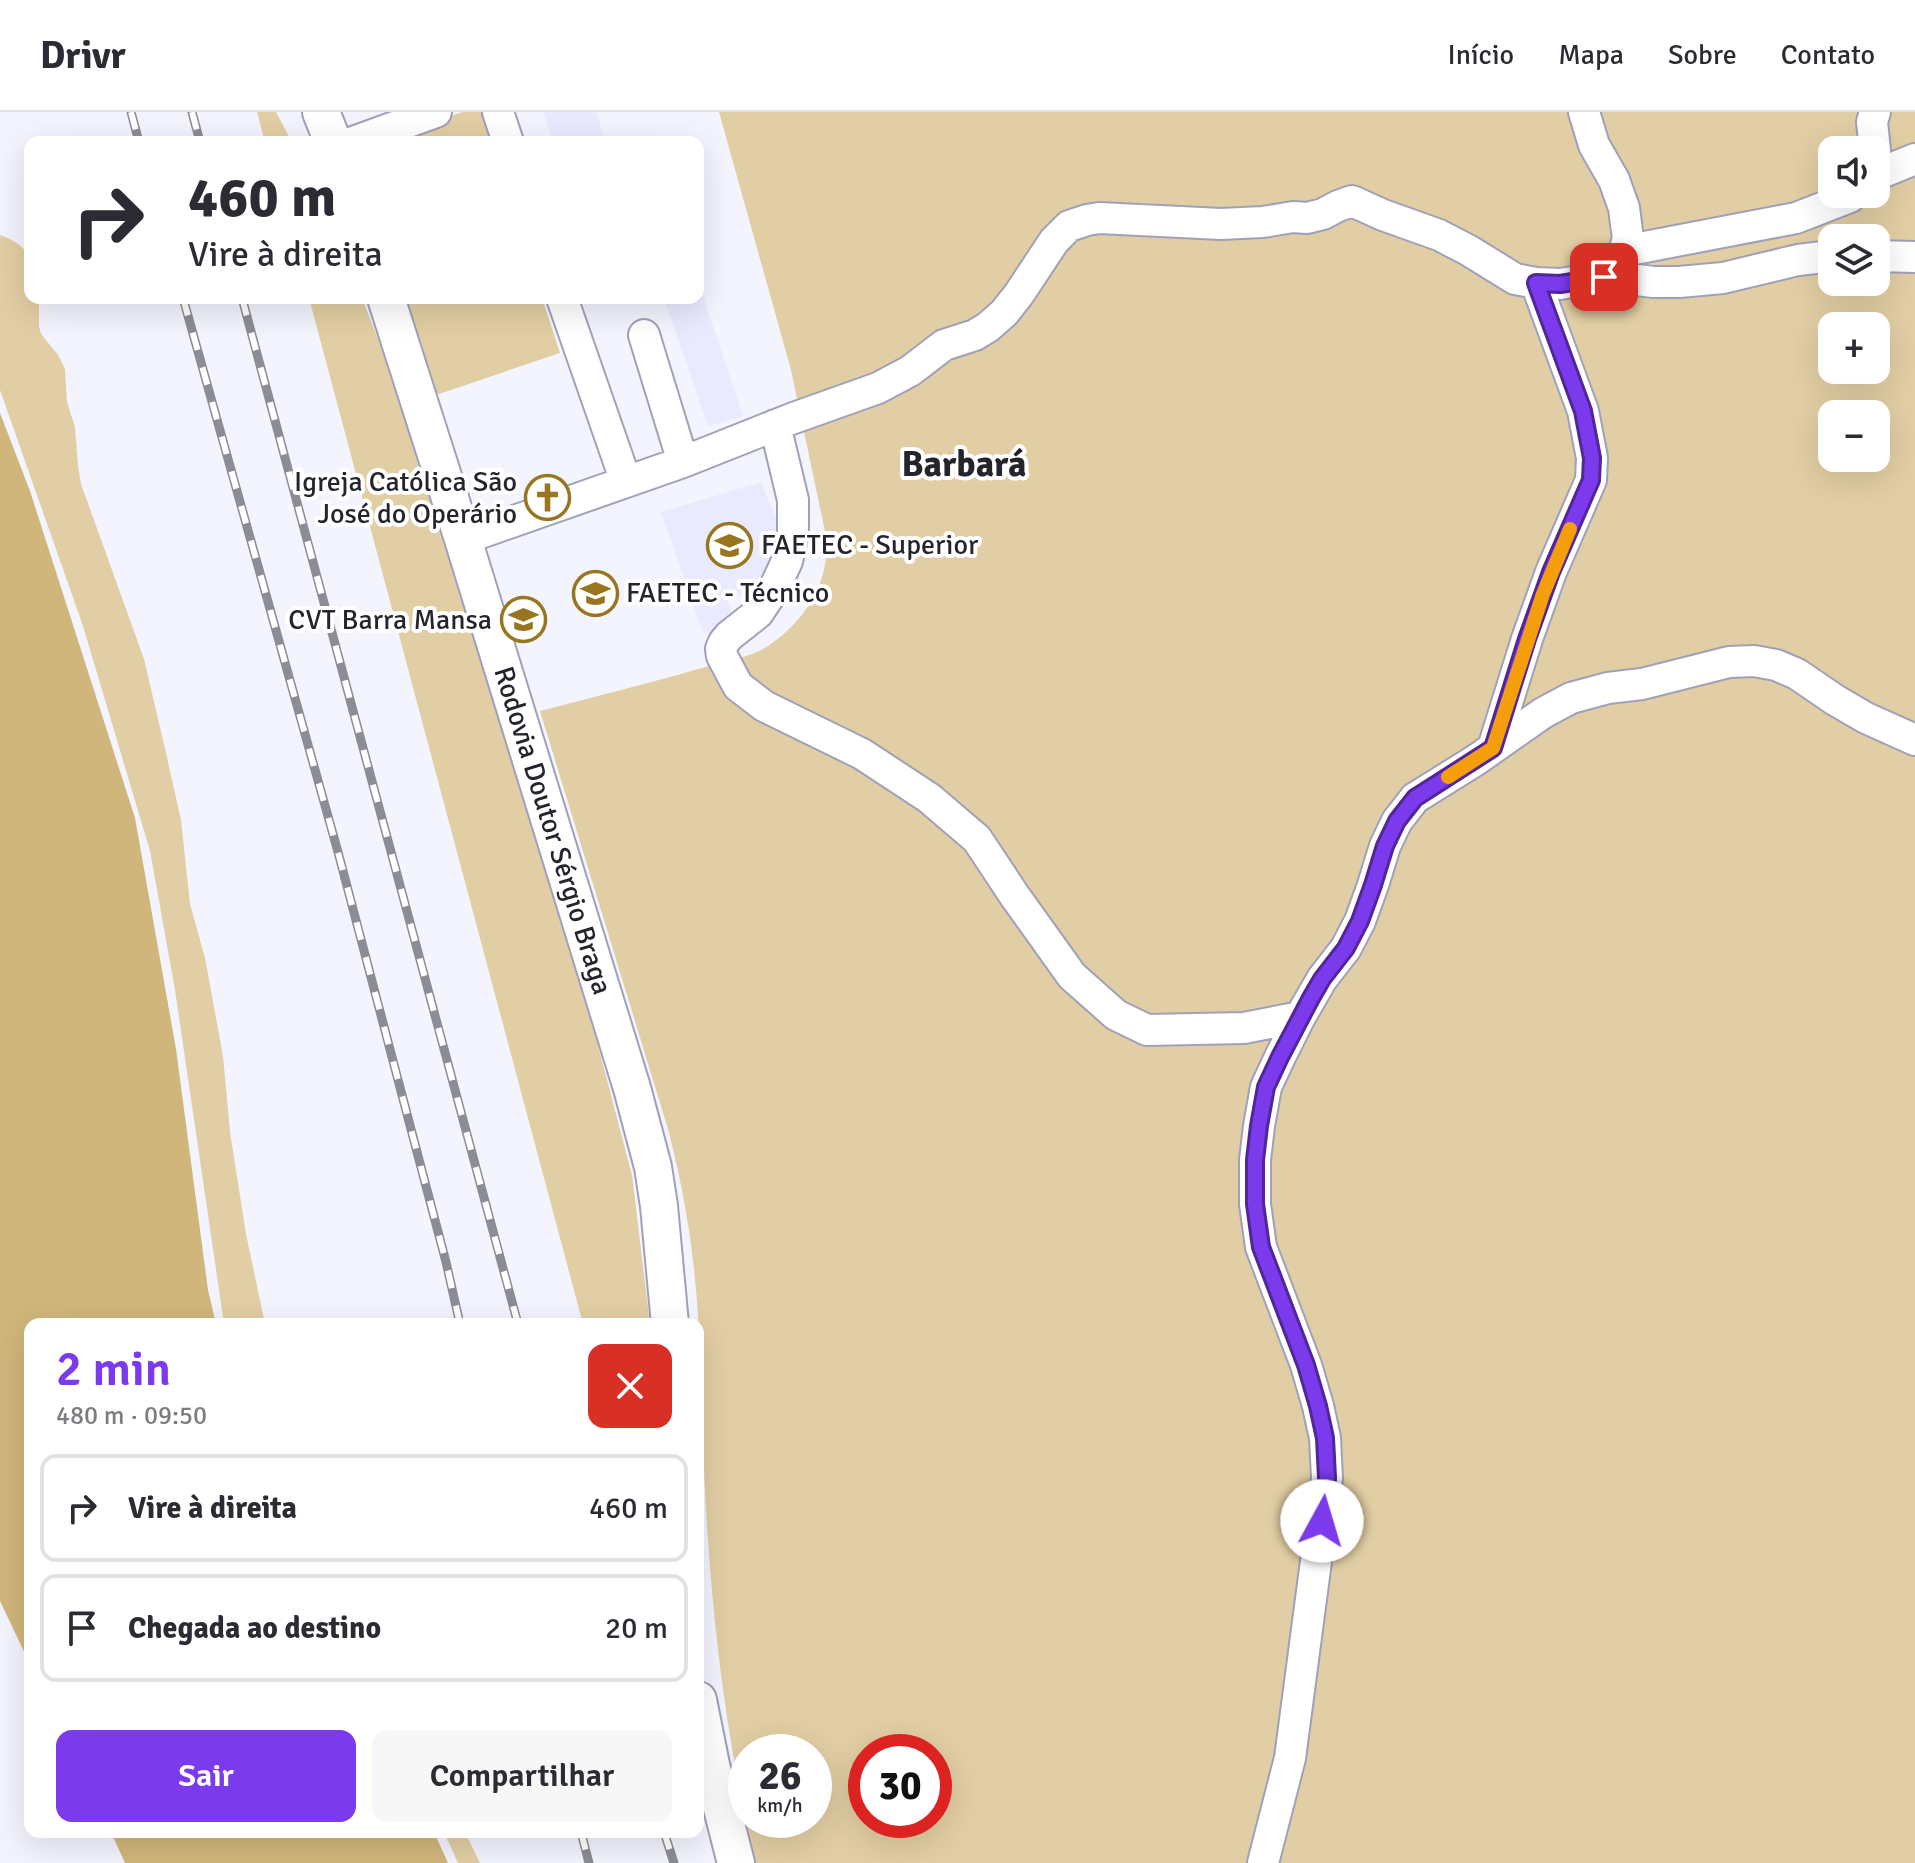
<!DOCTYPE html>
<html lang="pt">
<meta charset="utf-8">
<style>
:root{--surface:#fff;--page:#f7f7f7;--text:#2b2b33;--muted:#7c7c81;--line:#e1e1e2;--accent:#7c3aed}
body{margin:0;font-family:Signika,sans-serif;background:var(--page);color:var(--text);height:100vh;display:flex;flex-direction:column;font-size:30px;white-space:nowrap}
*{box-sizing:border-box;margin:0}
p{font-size:26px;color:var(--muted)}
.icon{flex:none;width:44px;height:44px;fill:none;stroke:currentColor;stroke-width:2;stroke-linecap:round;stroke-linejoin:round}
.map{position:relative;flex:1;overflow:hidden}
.side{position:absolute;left:24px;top:1206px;width:680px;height:520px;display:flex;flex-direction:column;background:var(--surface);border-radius:16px;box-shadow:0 8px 32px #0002}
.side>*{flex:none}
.top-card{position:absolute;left:24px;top:24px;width:680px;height:168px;border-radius:16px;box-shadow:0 8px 32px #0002;background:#fff;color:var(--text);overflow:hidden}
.controls{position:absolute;left:1818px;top:24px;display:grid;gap:16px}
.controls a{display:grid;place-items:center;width:72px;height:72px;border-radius:16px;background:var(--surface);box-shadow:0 8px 32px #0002;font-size:40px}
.speed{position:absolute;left:728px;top:1622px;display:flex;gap:16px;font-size:40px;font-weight:700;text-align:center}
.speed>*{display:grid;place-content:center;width:104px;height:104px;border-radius:50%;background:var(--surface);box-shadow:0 8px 32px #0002;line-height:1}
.speed small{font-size:20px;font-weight:400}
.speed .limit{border:12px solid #d22;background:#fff;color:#111}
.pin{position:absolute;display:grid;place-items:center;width:68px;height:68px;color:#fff;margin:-34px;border-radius:16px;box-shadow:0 4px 12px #0006}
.me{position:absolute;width:88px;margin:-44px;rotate:6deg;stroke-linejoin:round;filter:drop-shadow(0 0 6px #0008)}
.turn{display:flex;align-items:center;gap:28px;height:168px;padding:0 32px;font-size:36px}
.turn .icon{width:104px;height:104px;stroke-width:2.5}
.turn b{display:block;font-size:56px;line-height:68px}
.round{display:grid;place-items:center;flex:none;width:84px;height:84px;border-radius:16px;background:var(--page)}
.overview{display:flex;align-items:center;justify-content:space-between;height:136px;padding:0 32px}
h1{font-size:48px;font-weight:600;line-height:60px;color:var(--accent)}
.button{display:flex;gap:16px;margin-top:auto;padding:16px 32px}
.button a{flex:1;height:92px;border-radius:16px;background:var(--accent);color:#fff;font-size:32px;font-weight:600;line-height:92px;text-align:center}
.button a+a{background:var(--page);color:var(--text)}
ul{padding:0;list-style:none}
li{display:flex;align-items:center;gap:24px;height:108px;margin:0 16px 12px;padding:0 16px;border:4px solid var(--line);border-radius:16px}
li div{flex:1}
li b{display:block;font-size:30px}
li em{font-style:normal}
header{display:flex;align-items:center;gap:48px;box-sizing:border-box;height:112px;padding:0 40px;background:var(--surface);border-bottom:2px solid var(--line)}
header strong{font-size:38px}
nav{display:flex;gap:44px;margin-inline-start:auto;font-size:28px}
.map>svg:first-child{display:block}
.built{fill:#e9eafe}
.green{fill:#e2cea4;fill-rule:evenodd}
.water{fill:#d0b67b}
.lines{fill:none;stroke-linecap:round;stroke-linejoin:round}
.minor-casing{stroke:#a0a0b9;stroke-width:34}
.major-casing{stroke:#a0a0b9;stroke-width:40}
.minor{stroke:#fff;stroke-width:30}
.major{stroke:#fff;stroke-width:36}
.rail-casing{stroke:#8c8c96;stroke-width:9}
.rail{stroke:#fff;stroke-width:6;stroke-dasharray:18;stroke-linecap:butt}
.route-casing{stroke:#51269a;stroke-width:20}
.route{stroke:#7c3aed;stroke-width:14}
.slow{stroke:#f59e0b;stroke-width:14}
.labels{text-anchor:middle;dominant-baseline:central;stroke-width:8;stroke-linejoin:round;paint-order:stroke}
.poi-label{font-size:28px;fill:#24242d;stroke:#fff;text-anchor:end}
.street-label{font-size:28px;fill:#24242d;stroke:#fff}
.district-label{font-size:36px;font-weight:bold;fill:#24242d;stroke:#fff}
</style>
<header>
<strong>Drivr</strong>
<nav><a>Início</a><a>Mapa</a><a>Sobre</a><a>Contato</a></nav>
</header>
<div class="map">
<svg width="1915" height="1751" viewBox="0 0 1915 1751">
<rect width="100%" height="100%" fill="#f4f4ff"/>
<path class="built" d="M 543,0 L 596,0 L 606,30 L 553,30 Z
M 698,169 L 743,304 L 708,314 L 664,186 L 698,186 Z
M 761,370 L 800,467 L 728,488 L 735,511 L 703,521 L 661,400 Z"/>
<path class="green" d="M 257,0 L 276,0 L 292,30 L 265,30 Z
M 462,0 L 490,0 L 498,30 L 379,30 Z
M 719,0 L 1915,0 L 1915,1751 L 756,1751 C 727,1634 713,1517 706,1397 C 701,1314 703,1231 693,1149 C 688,1104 679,1060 668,1017 L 540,599 C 597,584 655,570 712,553 C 729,548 750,545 765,536 C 803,512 831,471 826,424 L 791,258 ZM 1832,38 L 1876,38 L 1876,82 L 1832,82 ZM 1832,126 L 1876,126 L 1876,170 L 1832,170 ZM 1832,214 L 1876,214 L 1876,258 L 1832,258 ZM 1832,302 L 1876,302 L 1876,346 L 1832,346 ZM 746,1640 L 814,1640 L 814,1708 L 746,1708 ZM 866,1640 L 934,1640 L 934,1708 L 866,1708 Z
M 0,123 C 37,136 30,153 30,186 L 39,186 L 39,214 L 41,222 L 58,243 L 65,257 L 67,290 L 75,315 L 78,354 L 81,372 L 144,547 L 166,641 L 181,708 L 190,792 L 205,846 L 223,944 L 230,1020 L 246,1122 L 265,1212 L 224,1212 L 175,878 L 150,739 L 83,514 L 0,278 Z
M 309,186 L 362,186 L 408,304 L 580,865 L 632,1063 L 650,1212 L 583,1212 Z
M 403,186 L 542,186 L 560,241 L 436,283 Z
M 444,1720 L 465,1720 L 480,1751 L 458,1751 Z"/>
<path class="water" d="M 0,301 L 30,379 L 135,706 L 176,937 L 208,1178 L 216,1212 L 30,1212 L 30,1552 L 0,1489 Z
M 111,1720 L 434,1720 L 448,1751 L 125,1751 Z"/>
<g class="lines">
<defs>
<path id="minor" d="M 498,0 L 508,30
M 1584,0 L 1594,33 L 1614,68 L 1624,96 L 1628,127 L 1624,139 L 1616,151
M 353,30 L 436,0
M 1875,38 L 1872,10 L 1875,0
M 1876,63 L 1915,47
M 1624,139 L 1796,106 L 1850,85 L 1853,82
M 1876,144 L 1915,145
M 562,186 L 626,370
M 644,223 L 683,350
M 775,313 L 793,388 L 793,422 L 787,449 L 774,477 L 758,501 L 729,524 L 724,530 L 721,537 L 722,544 L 738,574 L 764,594 L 862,642 L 929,686 L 977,727 L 1014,783 L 1072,864 L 1116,903 L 1147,918 L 1244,916 L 1300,905
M 463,427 L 683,350 L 791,307 L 878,276 L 910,259 L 944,233 L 975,223 L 988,215 L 1004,201 L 1019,182 L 1054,129 L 1069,114 L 1087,108 L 1099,106 L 1221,112 L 1263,110 L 1293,105 L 1307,106 L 1323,102 L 1338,94 L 1352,89 L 1383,103 L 1439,123 L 1468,138 L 1515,167 L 1536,171 L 1560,172 L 1604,165 L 1629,167 L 1653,170 L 1679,170 L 1723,166 L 1798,148 L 1832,144
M 1493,636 L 1527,527 L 1551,460 L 1591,368 L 1592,346 L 1583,299 L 1536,171
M 1263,1751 L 1290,1646 L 1327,1366 L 1325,1326 L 1318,1294 L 1306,1253 L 1261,1135 L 1255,1092 L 1255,1048 L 1259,1014 L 1266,975 L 1280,945 L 1300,905 L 1322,867 L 1346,836 L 1360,809 L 1373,773 L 1385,734 L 1397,709 L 1415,686 L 1476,648 L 1543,601 L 1571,586 L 1608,576 L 1642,572 L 1729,550 L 1754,549 L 1776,553 L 1797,562 L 1835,588 L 1866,606 L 1915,628"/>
<g id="major">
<path d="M 321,0 L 333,30"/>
<path id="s1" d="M 386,186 L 463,427 L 632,976 L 653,1055 L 659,1094 L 670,1212"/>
<path d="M 698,1588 L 711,1653 L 736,1751"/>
</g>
</defs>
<use href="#minor" class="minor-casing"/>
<use href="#major" class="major-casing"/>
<use href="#minor" class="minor"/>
<use href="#major" class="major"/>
<defs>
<path id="rail" d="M 131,0 L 139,30
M 192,0 L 200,30
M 183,186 L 338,740 L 446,1150 L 460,1212
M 242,186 L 518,1212
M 581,1720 L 589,1751
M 664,1720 L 674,1751"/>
</defs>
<use href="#rail" class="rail-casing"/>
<use href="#rail" class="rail"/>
</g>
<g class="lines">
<defs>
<path id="route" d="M 1322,1409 L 1327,1366 L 1325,1326 L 1318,1294 L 1306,1253 L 1261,1135 L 1255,1092 L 1255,1048 L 1259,1014 L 1266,975 L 1280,945 L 1311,886 L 1322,867 L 1346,836 L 1360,809 L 1373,773 L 1385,734 L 1397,709 L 1415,686 L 1493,636 L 1527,527 L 1551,460 L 1591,368 L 1592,346 L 1583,299 L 1536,171 L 1560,172 L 1604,165"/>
</defs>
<use href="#route" class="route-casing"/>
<use href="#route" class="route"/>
<path class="slow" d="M 1448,665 L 1493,636 L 1543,482 L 1570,417"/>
</g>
<defs>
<symbol id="church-ring" viewBox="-11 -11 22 22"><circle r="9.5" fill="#fff" stroke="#98761f" stroke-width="1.5"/><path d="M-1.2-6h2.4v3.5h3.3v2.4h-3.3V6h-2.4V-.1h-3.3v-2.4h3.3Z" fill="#98761f"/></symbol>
<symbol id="university-ring" viewBox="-11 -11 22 22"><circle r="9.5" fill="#fff" stroke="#98761f" stroke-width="1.5"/><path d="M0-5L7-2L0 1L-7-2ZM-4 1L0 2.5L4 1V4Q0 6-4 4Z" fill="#98761f"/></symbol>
</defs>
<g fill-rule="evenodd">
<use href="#church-ring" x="522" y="360" width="51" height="51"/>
<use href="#university-ring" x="704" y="408" width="51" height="51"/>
<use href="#university-ring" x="570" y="456" width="51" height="51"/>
<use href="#university-ring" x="498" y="482" width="51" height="51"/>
</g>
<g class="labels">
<g class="poi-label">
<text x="517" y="370">Igreja Católica São<tspan x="517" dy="32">José do Operário</tspan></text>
<text x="761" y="433" text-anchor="start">FAETEC - Superior</text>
<text x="626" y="481" text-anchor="start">FAETEC - Técnico</text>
<text x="492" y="508">CVT Barra Mansa</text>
</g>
<g class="street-label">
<text stroke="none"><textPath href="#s1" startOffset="558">Rodovia Doutor Sérgio Braga</textPath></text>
</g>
<g class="district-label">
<text x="964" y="352">Barbará</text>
</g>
</g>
</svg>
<div class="controls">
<a><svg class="icon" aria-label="sound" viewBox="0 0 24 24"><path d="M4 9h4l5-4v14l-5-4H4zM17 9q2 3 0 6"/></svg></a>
<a><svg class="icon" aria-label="layers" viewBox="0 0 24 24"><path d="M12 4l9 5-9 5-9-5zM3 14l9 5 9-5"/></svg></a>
<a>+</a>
<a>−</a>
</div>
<div class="speed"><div>26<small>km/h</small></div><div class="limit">30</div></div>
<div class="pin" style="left:1604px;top:165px;background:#d93025"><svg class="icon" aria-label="arrive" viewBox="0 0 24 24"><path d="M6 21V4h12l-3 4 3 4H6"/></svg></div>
<svg class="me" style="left:1322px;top:1409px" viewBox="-20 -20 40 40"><circle r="19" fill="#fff"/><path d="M0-13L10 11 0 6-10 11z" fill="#7c3aed"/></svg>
<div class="top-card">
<div class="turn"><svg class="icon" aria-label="right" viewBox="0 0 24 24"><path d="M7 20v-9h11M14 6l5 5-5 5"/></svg><div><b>460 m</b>Vire à direita</div></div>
</div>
<section class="side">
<div class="overview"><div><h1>2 min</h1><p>480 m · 09:50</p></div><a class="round" style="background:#d93025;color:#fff"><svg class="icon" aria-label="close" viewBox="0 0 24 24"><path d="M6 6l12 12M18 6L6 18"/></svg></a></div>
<ul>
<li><svg class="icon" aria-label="right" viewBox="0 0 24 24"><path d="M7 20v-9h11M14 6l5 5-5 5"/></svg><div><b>Vire à direita</b></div><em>460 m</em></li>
<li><svg class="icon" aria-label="arrive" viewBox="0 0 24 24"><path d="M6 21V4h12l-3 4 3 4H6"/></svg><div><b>Chegada ao destino</b></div><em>20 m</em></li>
</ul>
<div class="button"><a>Sair</a><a>Compartilhar</a></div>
</section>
</div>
